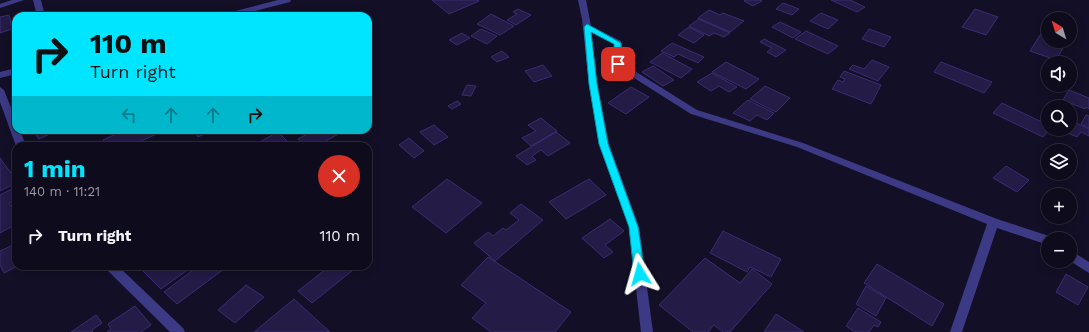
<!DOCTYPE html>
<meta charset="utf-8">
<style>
:root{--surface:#0e0b1c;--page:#1c1929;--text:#f1f3f6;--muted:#9b9ba3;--line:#2e2b3b;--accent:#00e5ff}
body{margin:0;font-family:"Work Sans",sans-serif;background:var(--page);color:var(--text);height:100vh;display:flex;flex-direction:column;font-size:15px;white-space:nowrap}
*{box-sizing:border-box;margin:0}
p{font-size:13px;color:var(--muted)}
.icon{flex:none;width:22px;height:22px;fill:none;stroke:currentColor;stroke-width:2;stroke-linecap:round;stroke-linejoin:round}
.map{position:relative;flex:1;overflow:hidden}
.details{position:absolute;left:12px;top:142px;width:360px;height:128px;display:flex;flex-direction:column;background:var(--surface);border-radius:12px;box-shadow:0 2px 10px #0003,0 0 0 1px var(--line)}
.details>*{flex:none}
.guide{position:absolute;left:12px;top:12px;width:360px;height:122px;border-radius:12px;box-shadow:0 2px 10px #0003,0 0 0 1px var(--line);background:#00e5ff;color:#111;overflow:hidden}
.needle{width:26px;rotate:322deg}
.tools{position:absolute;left:1041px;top:12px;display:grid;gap:8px}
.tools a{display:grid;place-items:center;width:36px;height:36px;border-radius:50%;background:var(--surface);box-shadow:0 2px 10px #0003,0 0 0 1px var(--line);font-size:20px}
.pin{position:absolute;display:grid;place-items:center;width:34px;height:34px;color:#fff;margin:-17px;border-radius:8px;box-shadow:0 2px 6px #0006}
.me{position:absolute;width:44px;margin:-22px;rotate:352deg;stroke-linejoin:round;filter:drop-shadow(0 0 3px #0008)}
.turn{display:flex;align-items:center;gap:14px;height:84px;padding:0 12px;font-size:18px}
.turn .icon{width:52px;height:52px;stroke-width:2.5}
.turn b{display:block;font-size:28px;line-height:34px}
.lanes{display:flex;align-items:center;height:38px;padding:0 12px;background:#0003;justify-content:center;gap:20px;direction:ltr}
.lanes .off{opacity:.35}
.round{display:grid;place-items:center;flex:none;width:42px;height:42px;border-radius:21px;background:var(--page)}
.head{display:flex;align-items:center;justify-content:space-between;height:68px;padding:0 12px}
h1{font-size:24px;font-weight:700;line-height:30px;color:var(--accent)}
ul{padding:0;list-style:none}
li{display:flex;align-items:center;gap:12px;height:52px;padding:0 12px}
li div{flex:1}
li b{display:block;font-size:15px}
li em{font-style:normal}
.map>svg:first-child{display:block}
.building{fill:#241b47;stroke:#3b2d73}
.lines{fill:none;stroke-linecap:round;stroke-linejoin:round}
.minor{fill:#3d3a85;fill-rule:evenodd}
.route{fill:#00e5ff;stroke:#0095a6}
</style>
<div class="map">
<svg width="1089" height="332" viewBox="0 0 1089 332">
<rect width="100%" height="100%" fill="#130f26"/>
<path class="building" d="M 432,0 L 477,0 L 479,1 L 449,14 Z
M 745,0 L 760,0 L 762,1 L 753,6 L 744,1 Z
M 831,0 L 850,0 L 865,7 L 857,12 Z
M 783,3 L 799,9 L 792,15 L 776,9 Z
M 518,9 L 531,15 L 516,25 L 507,20 L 517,14 L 513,12 Z
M 975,9 L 998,17 L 986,35 L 962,27 Z
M 709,10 L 720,15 L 723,13 L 744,21 L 730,32 L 698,18 Z
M 821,13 L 838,20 L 828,29 L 810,21 Z
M 491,14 L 514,26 L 500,35 L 477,24 Z
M 9,15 L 12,29 L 0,33 L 0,17 Z
M 699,19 L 730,33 L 724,37 L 714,33 L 709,36 L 689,26 Z
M 780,22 L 801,32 L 793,38 L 772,27 Z
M 689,27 L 704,35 L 694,43 L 678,35 Z
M 481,29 L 497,36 L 487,44 L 471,36 Z
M 869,29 L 891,37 L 884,47 L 862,39 Z
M 806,31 L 838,46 L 828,54 L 795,39 Z
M 1042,32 L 1048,34 L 1048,41 L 1067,41 L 1056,60 L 1030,51 Z
M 462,33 L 470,38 L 457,45 L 449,40 Z
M 764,39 L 786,50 L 776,57 L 767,52 L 772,48 L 760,42 Z
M 672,43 L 704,57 L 698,63 L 678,54 L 674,57 L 661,51 Z
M 502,51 L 509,57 L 497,62 L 491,57 Z
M 662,53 L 692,69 L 681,78 L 650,62 Z
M 872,60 L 889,67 L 878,81 L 849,69 L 853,65 L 864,69 Z
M 726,62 L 759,79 L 746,89 L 712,72 Z
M 941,62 L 992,82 L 984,93 L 934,72 Z
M 543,65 L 552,76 L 534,82 L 525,71 Z
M 653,66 L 674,80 L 663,86 L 642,72 Z
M 844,71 L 881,85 L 871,104 L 832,89 L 838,80 L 843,82 L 845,79 L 840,77 Z
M 712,73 L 737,87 L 729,92 L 719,86 L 711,91 L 697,82 Z
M 467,85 L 476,86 L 471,96 L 462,95 Z
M 765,86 L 790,98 L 776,112 L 750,99 Z
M 631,87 L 649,97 L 626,114 L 608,103 Z
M 1069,90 L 1089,98 L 1089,109 L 1086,107 L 1085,109 L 1063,100 Z
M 748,100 L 774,113 L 767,120 L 757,115 L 750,121 L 733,113 Z
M 457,101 L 461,104 L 452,109 L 448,106 Z
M 1002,103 L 1048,125 L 1048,129 L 1050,129 L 1043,137 L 993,113 Z
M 1086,115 L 1089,116 L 1089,128 L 1081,124 Z
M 541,118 L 557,131 L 531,146 L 522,138 L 536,131 L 528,125 Z
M 1070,120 L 1089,129 L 1089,136 L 1081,132 L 1077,137 L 1058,129 L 1070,129 Z
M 434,125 L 448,137 L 434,145 L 420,132 Z
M 32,130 L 58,130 L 39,139 Z
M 125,130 L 160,130 L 161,132 L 130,146 L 107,146 L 103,140 Z
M 193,130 L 213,130 L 198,137 Z
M 315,130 L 339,130 L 342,132 L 317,146 L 304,146 L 298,139 Z
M 278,132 L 291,145 L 288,146 L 252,146 Z
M 556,132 L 570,143 L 548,156 L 541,150 L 532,156 L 536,160 L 527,165 L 516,156 Z
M 409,138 L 424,151 L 414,158 L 399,145 Z
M 0,158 L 16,180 L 16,183 L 0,191 Z
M 1006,166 L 1029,180 L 1017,192 L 993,178 Z
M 447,179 L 482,203 L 446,233 L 412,207 Z
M 589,179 L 606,195 L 566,219 L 549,202 Z
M 16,187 L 16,199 L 9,203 L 12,208 L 16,206 L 16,224 L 0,233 L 0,195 Z
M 521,204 L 543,220 L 495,261 L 474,243 L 488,232 L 493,236 L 503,228 L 506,230 L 519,220 L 510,213 Z
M 610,219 L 624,231 L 605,245 L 613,252 L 604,258 L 582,238 Z
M 723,231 L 781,259 L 771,277 L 750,267 L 747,272 L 710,253 Z
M 13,245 L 16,250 L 16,266 L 18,266 L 4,273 L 0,265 L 0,251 Z
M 488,257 L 571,312 L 555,332 L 491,332 L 472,318 L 486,303 L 461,285 Z
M 705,258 L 740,283 L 752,269 L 772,284 L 730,332 L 723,332 L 714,325 L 708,332 L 693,332 L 659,305 Z
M 877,264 L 944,304 L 932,326 L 864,283 Z
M 145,266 L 193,266 L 161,289 L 141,269 Z
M 196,266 L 228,266 L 177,304 L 164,292 L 197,267 Z
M 330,266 L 358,266 L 312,303 L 298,291 Z
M 1066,274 L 1088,287 L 1078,305 L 1056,292 Z
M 246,285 L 264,297 L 235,323 L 218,310 Z
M 866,286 L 886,298 L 876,316 L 856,304 Z
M 294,299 L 330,332 L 254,332 Z
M 135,306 L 151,325 L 141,332 L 107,332 L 111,329 L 108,324 Z
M 858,308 L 881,322 L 878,327 L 874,325 L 869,332 L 855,332 L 846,326 Z
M 776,314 L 804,332 L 764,332 Z
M 96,315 L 102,323 L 92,330 L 93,332 L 71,332 Z"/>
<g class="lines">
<path class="minor" d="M 12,0 L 24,0 L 0,8 L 0,4 Z
M 33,0 L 41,0 L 45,16 L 37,16 Z
M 278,0 L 291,0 L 290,2 L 236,16 L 223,16 L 224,14 Z
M 578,0 L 586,0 L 591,26 L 621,41 L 622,63 L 697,110 L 803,143 L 997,219 L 1052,237 L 1053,239 L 1048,239 L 1048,245 L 997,228 L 962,332 L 950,332 L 987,224 L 797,147 L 691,114 L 615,66 L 614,44 L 591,32 L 597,84 L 609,144 L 639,227 L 653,332 L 641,332 L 629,227 L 599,144 L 589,84 L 582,19 Z
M 16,68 L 16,74 L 0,78 L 0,72 Z
M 0,87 L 4,90 L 16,120 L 16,130 L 20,130 L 26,146 L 16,146 L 0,102 Z
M 1070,250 L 1089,262 L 1089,273 L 1070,261 Z
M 104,266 L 118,266 L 183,328 L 185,332 L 170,332 L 106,269 Z"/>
</g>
<path class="route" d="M 587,24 L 621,43 L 622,64 L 618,66 L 614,64 L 614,44 L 591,32 L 597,84 L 608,144 L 638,227 L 645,274 L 644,277 L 640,278 L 636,277 L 634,274 L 629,227 L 599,144 L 589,84 L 584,27 Z"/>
</svg>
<div class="tools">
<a><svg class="needle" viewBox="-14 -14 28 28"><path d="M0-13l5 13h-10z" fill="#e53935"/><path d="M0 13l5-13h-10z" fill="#9b9ba3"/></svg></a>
<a><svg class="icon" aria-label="sound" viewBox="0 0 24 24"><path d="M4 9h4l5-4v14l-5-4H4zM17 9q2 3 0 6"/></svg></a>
<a><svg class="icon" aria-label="search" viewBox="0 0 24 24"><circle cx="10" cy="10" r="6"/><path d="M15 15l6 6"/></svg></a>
<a><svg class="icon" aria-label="layers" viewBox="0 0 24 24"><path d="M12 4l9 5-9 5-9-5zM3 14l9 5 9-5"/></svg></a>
<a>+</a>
<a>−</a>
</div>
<div class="pin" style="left:618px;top:64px;background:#d93025"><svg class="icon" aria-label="arrive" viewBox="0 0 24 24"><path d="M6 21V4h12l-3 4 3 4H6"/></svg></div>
<svg class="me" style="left:640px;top:274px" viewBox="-20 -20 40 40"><path d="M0-17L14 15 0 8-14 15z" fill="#00e5ff" stroke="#fff" stroke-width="4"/></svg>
<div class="guide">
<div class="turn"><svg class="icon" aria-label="right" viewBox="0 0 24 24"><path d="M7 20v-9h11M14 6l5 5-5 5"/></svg><div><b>110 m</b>Turn right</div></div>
<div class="lanes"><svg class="icon off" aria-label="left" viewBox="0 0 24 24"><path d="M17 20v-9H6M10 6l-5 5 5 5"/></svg><svg class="icon off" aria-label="ahead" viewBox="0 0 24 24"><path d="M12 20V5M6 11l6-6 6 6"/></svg><svg class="icon off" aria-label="ahead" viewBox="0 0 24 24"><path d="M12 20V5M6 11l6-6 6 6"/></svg><svg class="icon" aria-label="right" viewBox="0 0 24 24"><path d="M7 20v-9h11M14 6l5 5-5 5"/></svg></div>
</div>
<section class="details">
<div class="head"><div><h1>1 min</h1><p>140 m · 11:21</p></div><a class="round" style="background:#d93025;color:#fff"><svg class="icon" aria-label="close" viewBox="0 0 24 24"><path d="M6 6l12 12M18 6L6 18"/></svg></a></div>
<ul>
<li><svg class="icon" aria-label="right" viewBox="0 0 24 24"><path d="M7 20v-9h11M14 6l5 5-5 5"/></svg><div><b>Turn right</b></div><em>110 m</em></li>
</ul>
</section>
</div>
